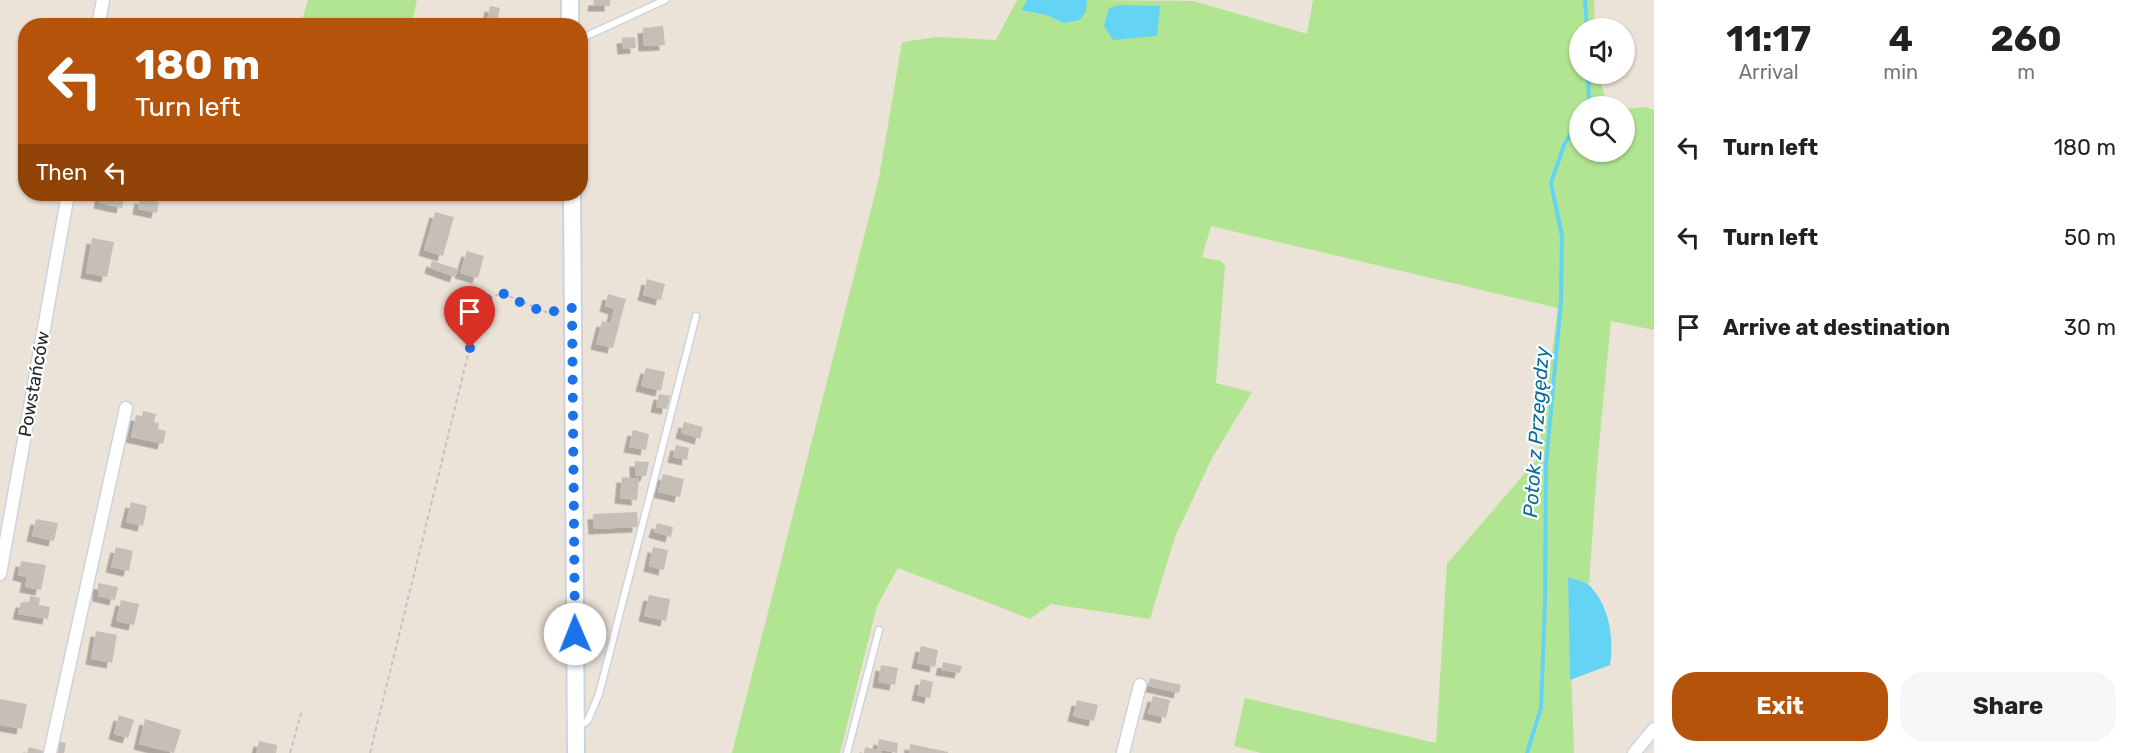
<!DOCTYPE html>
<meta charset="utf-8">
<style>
:root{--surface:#fff;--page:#f6f6f6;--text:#222;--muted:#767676;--accent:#b45309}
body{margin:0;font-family:Rubik,sans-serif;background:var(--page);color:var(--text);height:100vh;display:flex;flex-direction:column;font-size:22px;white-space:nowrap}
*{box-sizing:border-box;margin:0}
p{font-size:20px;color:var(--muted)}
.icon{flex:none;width:33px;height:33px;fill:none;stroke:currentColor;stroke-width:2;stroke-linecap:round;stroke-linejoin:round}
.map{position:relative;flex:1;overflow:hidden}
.side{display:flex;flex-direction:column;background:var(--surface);width:480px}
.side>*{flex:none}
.guide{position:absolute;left:18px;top:18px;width:570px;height:183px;border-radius:24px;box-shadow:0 2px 4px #0004;background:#b45309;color:#fff;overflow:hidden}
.fabs{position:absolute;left:1569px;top:18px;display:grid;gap:12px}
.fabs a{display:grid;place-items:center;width:66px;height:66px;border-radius:50%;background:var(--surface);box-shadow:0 2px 4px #0004;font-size:30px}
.pin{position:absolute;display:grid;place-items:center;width:51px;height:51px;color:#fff;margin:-62px -26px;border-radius:50% 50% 50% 0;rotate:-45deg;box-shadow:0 0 6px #0007}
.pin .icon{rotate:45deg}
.me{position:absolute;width:66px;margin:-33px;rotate:359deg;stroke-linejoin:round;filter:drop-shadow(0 0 4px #0008)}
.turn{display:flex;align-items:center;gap:21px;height:126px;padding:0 18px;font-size:27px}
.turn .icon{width:78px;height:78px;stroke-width:2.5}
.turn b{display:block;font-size:42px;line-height:51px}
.then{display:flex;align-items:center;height:57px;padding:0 18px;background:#0003;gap:12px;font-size:22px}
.eta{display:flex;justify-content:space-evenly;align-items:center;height:102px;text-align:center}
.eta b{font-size:36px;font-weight:700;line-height:42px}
.primary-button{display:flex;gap:12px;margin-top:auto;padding:12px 18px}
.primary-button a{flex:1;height:69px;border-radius:24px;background:var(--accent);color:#fff;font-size:24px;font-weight:700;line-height:69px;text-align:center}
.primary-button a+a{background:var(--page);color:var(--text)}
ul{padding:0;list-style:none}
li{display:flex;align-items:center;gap:18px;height:90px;padding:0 18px}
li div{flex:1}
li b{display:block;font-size:22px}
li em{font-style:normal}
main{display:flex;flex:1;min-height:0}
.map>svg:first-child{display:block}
.green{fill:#b1e591}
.water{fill:#65d3f3}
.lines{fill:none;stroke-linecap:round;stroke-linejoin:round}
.stream{stroke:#65d3f3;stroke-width:4}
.building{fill:#c6bfb8;filter:url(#shadow)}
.lane-casing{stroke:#cdd2e1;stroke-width:9}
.street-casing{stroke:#cdd2e1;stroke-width:15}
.secondary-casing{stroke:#cdd2e1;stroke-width:20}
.path{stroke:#c3c3c3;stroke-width:2;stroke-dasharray:4.5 3;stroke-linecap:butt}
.lane{stroke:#fff;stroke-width:6}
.street{stroke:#fff;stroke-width:12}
.secondary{stroke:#fff;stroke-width:16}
.route{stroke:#1a73e8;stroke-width:10;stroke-dasharray:0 18}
.labels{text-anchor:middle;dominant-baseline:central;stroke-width:4.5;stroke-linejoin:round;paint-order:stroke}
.street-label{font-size:18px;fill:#272727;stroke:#fff}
.water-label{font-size:20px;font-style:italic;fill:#086f9b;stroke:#fff}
</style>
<main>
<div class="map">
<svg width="1654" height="753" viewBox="0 0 1654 753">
<defs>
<filter id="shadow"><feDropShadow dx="-5.5" dy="5.5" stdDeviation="0" flood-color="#0004"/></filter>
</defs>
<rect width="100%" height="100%" fill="#ebe2d8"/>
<path class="green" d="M 308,0 L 417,0 L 411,25 L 301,24 Z
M 1017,0 L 1027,0 L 1021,10 L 1046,15 L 1063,23 L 1086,11 L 1087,0 L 1193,1 L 1307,34 L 1313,0 L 1594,0 L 1595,28 L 1580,28 L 1580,74 L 1598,74 L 1608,106 L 1580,106 L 1580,152 L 1624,152 L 1625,109 L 1645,107 L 1654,110 L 1654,330 L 1611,321 L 1598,455 L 1589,584 L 1568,578 L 1574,753 L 1261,753 L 1234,746 L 1245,698 L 1436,743 L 1447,564 L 1538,458 L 1558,308 L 1211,226 L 1202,257 L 1221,261 L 1225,266 L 1216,383 L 1252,392 L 1211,460 L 1175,537 L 1150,619 L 1051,604 L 1030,619 L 898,568 L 877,606 L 840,753 L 732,753 L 879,178 L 902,42 L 938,37 L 996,40 Z"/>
<path class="water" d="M 1027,0 L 1087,0 L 1086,11 L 1080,20 L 1063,23 L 1046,15 L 1021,10 Z
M 1119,5 L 1160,6 L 1157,36 L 1113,40 L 1104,26 L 1109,8 Z
M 1568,577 C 1575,580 1585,581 1590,586 C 1610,607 1614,639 1610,665 L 1570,680 Z"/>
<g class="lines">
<path class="stream" d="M 1585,0 L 1587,28
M 1586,106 L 1589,100 L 1588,74
M 1527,753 L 1541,708 L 1545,602 L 1546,465 L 1561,301 L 1562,236 L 1551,183 L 1564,145 L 1580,118"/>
</g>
<path class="building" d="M 594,0 L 610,0 L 610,6 L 593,6 Z
M 490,6 L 500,8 L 496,26 L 486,26 Z
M 528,18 L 547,18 L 547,26 L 528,26 Z
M 663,26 L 665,45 L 644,46 L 643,28 Z
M 635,37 L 636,48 L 623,49 L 622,38 Z
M 101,194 L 125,194 L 122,208 L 99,203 Z
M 140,198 L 159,202 L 157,213 L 138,209 Z
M 435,212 L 454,217 L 443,256 L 424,250 Z
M 92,238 L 114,242 L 107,277 L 86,273 Z
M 467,251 L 484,256 L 478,278 L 460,273 Z
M 432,261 L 458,269 L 455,277 L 430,268 Z
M 647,279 L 665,284 L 661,300 L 643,295 Z
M 608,294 L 626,299 L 613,348 L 596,344 L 602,321 L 610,323 L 614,309 L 605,306 Z
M 646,368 L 665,372 L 661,391 L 641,386 Z
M 659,394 L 670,396 L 667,409 L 656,407 Z
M 143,411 L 156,414 L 154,422 L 159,423 L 158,429 L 166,431 L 163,444 L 131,437 L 136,415 L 142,416 Z
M 684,422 L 703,427 L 700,439 L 681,433 Z
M 633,430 L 649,434 L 646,450 L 629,447 Z
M 676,445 L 689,448 L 687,460 L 673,457 Z
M 635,461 L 649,462 L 646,476 L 635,476 Z
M 663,474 L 684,479 L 680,497 L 658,492 Z
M 622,477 L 639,479 L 637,500 L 620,498 Z
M 131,502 L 147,506 L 143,526 L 126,522 Z
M 637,512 L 638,527 L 594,529 L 593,514 Z
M 36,519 L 58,523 L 54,541 L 32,536 Z
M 657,523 L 673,527 L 671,537 L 654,532 Z
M 116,547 L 133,551 L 129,571 L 111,567 Z
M 653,547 L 668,550 L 664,570 L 649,566 Z
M 21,561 L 46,565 L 41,590 L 25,587 L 27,577 L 18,575 Z
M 98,583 L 118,587 L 115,600 L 98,596 Z
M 649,595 L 670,599 L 666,621 L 644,616 Z
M 30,596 L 40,598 L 39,605 L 50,607 L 48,619 L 18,614 L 21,602 L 29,603 Z
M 121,600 L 139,604 L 134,625 L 116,621 Z
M 96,631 L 117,635 L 112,663 L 91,659 Z
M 921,646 L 938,650 L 935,667 L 917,663 Z
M 943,662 L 962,666 L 960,673 L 941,670 Z
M 881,665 L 898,668 L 895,685 L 878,682 Z
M 1150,678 L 1181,685 L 1179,693 L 1148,686 Z
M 921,679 L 933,682 L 930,698 L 917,695 Z
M 1153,696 L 1170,700 L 1166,718 L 1148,714 Z
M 0,699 L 27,704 L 22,729 L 0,725 Z
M 1077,700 L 1098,705 L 1094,721 L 1073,716 Z
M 119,715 L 134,720 L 128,738 L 114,734 Z
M 145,719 L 181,730 L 174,753 L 139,744 Z
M 879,739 L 898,743 L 897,753 L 882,750 L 881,753 L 864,753 L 865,747 L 877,750 Z
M 55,741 L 66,743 L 64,753 L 53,753 Z
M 259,741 L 277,745 L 276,753 L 256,753 Z
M 910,744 L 948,752 L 948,753 L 909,753 Z
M 29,747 L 43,751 L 43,753 L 27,753 Z"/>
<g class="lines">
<defs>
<path id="lane" d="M 580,39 L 665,0
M 576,724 L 585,723 L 588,720 L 599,694 L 696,316
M 847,753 L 879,630"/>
<path id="street" d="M 98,26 L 103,0
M 0,574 L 68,194
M 50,753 L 126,408
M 1123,753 L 1140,685
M 1634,753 L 1654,729"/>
<path id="secondary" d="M 570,0 L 570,26
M 572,194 L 576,753"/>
</defs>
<use href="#lane" class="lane-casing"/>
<use href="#street" class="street-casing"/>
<use href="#secondary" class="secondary-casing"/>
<path class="path" d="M 290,753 L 302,710
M 370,753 L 481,302 L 502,293 L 546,312 L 560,311"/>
<use href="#lane" class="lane"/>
<use href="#street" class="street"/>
<use href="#secondary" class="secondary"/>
</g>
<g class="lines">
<path class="route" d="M 470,348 L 481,302 L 502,293 C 529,306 541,317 572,308 L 575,634"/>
</g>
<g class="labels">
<g class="street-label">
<text transform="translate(34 384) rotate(-80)">Powstańców</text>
</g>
<g class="water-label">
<text transform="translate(1536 432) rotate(-86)">Potok z Przegędzy</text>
</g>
</g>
</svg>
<div class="fabs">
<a><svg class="icon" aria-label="sound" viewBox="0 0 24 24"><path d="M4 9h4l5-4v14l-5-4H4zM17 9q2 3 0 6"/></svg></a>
<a><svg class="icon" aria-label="search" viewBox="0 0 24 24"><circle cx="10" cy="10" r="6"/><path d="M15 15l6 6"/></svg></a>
</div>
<div class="pin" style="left:470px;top:348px;background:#d93025"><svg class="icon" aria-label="arrive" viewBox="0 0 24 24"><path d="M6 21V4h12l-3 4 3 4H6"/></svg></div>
<svg class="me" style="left:575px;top:634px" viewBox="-20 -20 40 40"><circle r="19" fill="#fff"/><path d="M0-13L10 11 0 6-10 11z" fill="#1a73e8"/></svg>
<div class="guide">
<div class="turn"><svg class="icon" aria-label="left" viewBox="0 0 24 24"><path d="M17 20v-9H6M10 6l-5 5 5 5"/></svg><div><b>180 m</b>Turn left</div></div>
<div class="then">Then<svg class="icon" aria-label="left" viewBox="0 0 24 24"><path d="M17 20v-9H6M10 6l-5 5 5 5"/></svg></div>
</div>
</div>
<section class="side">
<div class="eta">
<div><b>11:17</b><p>Arrival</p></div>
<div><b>4</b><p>min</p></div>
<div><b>260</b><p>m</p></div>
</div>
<ul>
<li><svg class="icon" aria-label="left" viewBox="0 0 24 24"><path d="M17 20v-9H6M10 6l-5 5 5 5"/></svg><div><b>Turn left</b></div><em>180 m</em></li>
<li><svg class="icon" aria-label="left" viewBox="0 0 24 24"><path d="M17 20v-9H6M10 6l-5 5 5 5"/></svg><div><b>Turn left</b></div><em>50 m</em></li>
<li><svg class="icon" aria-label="arrive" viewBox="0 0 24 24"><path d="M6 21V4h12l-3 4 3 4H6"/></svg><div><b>Arrive at destination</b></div><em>30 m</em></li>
</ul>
<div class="primary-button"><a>Exit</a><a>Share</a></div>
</section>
</main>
